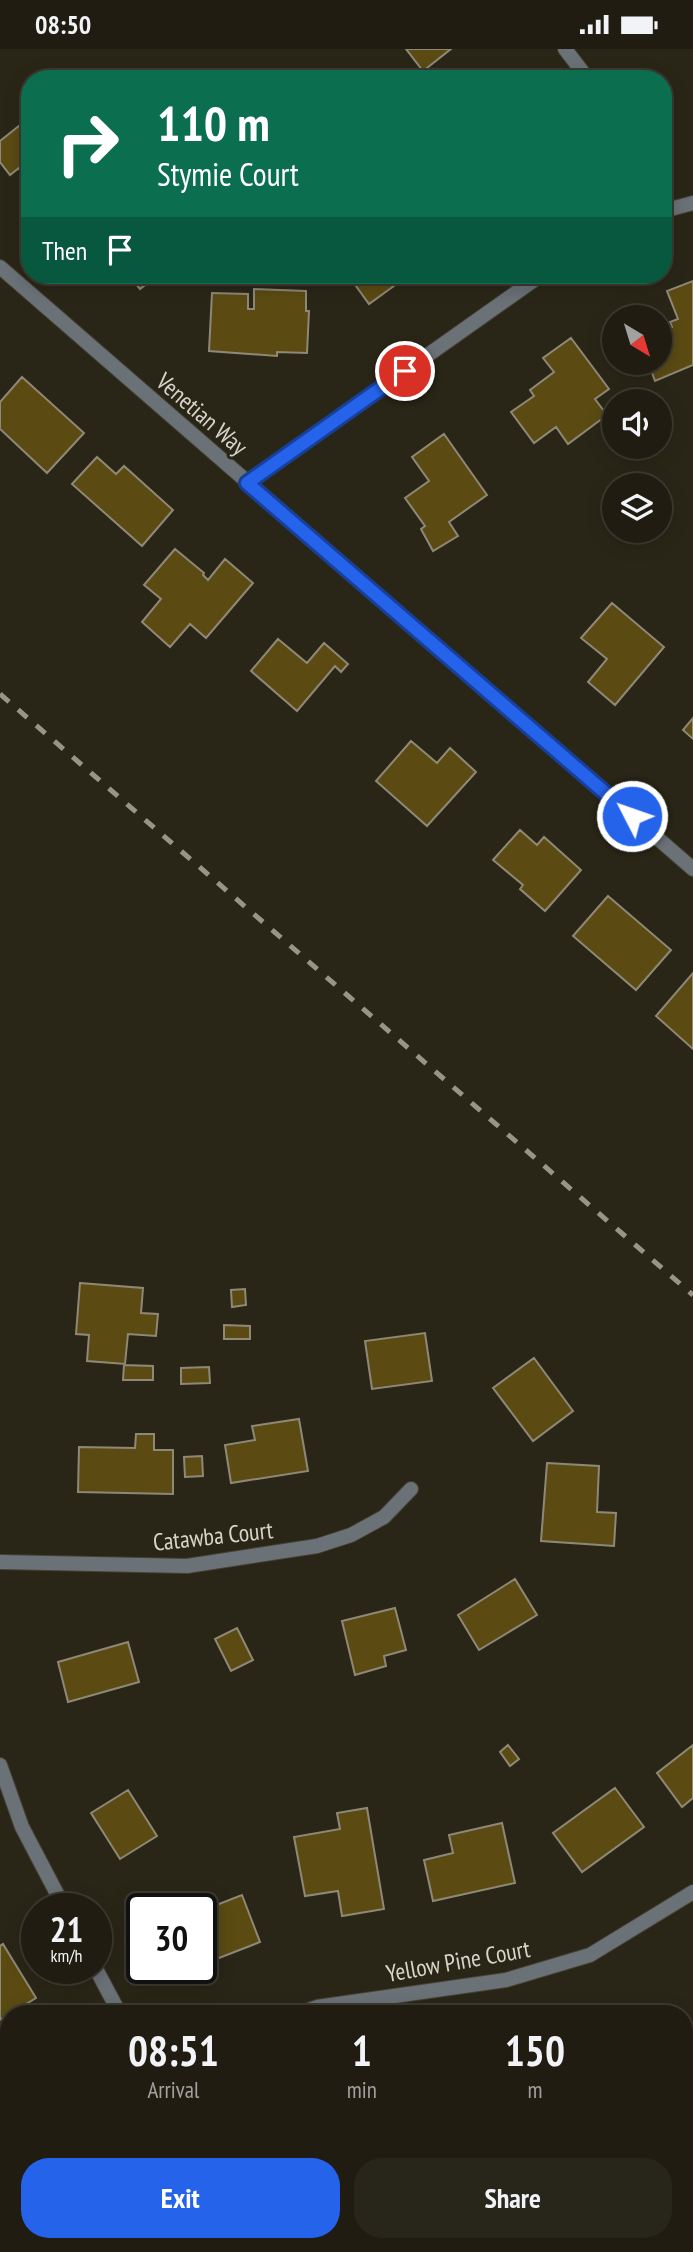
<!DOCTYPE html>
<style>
:root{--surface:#201c11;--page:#28251a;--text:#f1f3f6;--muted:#a2a19f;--line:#3d3a31;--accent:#2563eb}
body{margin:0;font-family:"PT Sans Narrow",sans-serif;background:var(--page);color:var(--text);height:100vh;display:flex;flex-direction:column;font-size:26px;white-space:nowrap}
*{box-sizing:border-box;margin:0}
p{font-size:23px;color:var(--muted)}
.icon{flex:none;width:38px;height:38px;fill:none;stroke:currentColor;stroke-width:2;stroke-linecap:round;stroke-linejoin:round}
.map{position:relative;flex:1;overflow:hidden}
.drawer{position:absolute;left:0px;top:1956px;width:693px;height:247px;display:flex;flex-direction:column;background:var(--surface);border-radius:28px 28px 0 0;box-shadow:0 4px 18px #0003,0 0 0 2px var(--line)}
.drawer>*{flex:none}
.guide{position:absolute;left:21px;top:21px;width:651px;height:214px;border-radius:28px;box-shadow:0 4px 18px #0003,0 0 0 2px var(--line);background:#0b6e4f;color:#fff;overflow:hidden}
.needle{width:46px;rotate:142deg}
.tools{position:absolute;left:602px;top:256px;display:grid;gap:14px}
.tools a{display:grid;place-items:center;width:70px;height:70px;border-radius:50%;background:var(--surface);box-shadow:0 4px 18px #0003,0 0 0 2px var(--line);font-size:35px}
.speed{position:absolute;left:21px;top:1844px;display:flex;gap:14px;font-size:35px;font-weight:700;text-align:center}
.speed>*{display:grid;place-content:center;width:91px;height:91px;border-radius:50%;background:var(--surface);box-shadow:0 4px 18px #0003,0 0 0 2px var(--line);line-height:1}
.speed small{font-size:18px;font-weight:400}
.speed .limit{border:4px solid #111;border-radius:10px;background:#fff;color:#111}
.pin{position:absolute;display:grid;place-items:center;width:60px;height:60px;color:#fff;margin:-30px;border:4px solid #fff;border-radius:50%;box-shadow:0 2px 7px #0007}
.me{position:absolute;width:77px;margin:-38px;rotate:311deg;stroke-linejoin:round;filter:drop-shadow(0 0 5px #0008)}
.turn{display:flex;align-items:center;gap:24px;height:147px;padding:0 21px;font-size:32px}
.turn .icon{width:91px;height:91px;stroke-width:2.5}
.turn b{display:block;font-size:49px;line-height:60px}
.then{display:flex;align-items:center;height:66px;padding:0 21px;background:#0003;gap:14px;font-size:26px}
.eta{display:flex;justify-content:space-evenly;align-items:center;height:119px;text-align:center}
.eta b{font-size:42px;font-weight:700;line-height:49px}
.button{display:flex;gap:14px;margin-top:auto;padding:14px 21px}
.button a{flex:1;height:80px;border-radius:28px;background:var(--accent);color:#fff;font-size:28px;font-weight:700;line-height:80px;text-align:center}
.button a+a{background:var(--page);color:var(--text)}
.status{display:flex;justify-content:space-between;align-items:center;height:49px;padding:0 35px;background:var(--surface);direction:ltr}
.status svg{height:19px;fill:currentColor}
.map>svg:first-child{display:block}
.building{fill:#5b4b13;stroke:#8e8877;stroke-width:2}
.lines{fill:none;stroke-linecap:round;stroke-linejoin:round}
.street-casing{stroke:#464234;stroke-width:16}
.street{stroke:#6a7177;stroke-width:14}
.rail{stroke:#979488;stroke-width:5;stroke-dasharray:12 12;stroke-linecap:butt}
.route-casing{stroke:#184099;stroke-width:18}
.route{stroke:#2563eb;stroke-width:12}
.labels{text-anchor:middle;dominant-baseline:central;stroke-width:6;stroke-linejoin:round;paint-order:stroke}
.street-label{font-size:24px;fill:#d7d4ca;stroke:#2a2617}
</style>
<div class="status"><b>08:50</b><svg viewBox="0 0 49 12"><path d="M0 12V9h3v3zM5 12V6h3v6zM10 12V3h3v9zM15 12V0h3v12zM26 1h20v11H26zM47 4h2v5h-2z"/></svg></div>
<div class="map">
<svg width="693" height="2203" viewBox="0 0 693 2203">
<rect width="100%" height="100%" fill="#2a2617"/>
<path class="building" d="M 406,0 L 451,0 L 423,22 Z
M 30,68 L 30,133 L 19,119 L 10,126 L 0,113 L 0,92 Z
M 129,226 L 158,226 L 140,240 Z
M 348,226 L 409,226 L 369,255 Z
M 693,232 L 693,316 L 655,332 L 648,313 L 660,313 L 660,283 L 672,278 L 670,273 L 678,270 L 667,242 Z
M 254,240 L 306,242 L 306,262 L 309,262 L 307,304 L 277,303 L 277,307 L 209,302 L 212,244 L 248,245 L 248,260 L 254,260 Z
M 571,289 L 609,340 L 595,350 L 607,366 L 568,395 L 556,378 L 534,394 L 511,363 L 534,347 L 530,341 L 554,323 L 543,309 Z
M 22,328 L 84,384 L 47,424 L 0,380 L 0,353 Z
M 444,385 L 487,446 L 449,473 L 458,487 L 433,502 L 421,480 L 425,477 L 405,449 L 429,432 L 412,408 Z
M 97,408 L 116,425 L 124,417 L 173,461 L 142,497 L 72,435 Z
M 175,500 L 204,524 L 203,526 L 208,531 L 225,510 L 253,534 L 206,589 L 190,575 L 170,598 L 142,573 L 161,550 L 144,536 Z
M 612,554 L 664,598 L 615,656 L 588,633 L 607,610 L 581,589 Z
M 278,590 L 307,614 L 324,594 L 348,615 L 341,623 L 335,617 L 297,662 L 251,622 Z
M 693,669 L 693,690 L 683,681 Z
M 411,692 L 437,714 L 450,699 L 476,723 L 427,777 L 376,732 Z
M 520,781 L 537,796 L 544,788 L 581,821 L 545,862 L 520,840 L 523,836 L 493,811 Z
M 608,847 L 671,901 L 636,941 L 573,887 Z
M 693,924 L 693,1000 L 656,967 Z
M 80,1234 L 143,1239 L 141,1264 L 158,1265 L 156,1287 L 128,1285 L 125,1315 L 87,1312 L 89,1286 L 76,1285 Z
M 245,1240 L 246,1256 L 232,1258 L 231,1241 Z
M 224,1276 L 250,1277 L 250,1290 L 224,1290 Z
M 425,1284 L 432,1332 L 372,1340 L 365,1292 Z
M 534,1309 L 573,1362 L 533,1392 L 493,1339 Z
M 124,1316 L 153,1317 L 153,1331 L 123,1331 Z
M 209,1318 L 210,1334 L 181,1335 L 181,1319 Z
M 299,1370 L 308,1422 L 231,1434 L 225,1396 L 255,1391 L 252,1377 Z
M 136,1385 L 154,1385 L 154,1401 L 173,1401 L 173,1445 L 78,1443 L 79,1398 L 135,1399 Z
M 202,1407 L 203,1427 L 185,1428 L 184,1408 Z
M 547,1414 L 599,1417 L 597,1463 L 616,1464 L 614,1497 L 541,1492 Z
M 515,1530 L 537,1566 L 479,1601 L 458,1566 Z
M 395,1559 L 406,1601 L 384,1607 L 386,1617 L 355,1626 L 342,1572 Z
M 237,1579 L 253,1611 L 231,1622 L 215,1590 Z
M 128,1593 L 139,1633 L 68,1653 L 58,1613 Z
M 508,1696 L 519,1710 L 510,1717 L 500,1703 Z
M 693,1696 L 693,1749 L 682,1758 L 657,1724 Z
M 615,1739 L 644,1778 L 582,1823 L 553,1784 Z
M 128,1741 L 157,1787 L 120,1810 L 91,1764 Z
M 367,1759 L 384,1860 L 342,1867 L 338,1842 L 305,1847 L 294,1788 L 340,1780 L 337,1764 Z
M 502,1774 L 515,1834 L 433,1852 L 424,1811 L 453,1804 L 449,1786 Z
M 242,1846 L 260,1893 L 201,1916 L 201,1862 Z
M 3,1895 L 36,1949 L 0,1971 L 0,1897 Z
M 77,2194 L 124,2194 L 125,2203 L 78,2203 Z"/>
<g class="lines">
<defs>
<path id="street" d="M 565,0 L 588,30
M 663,162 L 693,154
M 0,218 L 693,820
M 247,434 L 541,226
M 0,1513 L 187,1517 L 317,1497 L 351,1486 L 384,1468 L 411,1440
M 0,1716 L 22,1778 L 65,1860
M 96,1920 L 120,1965
M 297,1965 L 317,1958 L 506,1931 L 590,1906 L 693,1843
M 197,2203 L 198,2194"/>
</defs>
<use href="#street" class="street-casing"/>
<use href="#street" class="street"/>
<path class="rail" d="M 0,645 L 693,1246"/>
</g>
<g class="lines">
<defs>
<path id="route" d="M 405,322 L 247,434 L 632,767"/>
</defs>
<use href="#route" class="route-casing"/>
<use href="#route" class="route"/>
</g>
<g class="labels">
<g class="street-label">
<text transform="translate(202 365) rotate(41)">Venetian Way</text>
<text transform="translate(213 1487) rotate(-6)">Catawba Court</text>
<text transform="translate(458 1912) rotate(-10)">Yellow Pine Court</text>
</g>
</g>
</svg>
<div class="tools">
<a><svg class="needle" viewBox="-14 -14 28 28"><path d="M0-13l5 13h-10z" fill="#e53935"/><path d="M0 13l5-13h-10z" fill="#a2a19f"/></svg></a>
<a><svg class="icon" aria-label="sound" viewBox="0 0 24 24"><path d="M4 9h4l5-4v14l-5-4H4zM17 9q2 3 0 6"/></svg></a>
<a><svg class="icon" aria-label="layers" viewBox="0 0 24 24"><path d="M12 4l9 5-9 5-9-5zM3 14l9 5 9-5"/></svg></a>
</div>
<div class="speed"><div>21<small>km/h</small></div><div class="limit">30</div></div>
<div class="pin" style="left:405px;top:322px;background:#d93025"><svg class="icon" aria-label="arrive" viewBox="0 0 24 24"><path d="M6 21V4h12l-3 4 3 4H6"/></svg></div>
<svg class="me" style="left:632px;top:767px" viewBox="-20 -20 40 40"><circle r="17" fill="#2563eb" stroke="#fff" stroke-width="3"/><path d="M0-11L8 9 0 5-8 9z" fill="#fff"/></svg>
<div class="guide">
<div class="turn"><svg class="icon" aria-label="right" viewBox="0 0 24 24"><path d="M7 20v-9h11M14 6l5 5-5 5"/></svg><div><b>110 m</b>Stymie Court</div></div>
<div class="then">Then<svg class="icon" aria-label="arrive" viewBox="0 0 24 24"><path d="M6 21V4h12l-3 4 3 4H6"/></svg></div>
</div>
<section class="drawer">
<div class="eta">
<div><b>08:51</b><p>Arrival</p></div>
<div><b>1</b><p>min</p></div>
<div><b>150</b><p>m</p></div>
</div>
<div class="button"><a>Exit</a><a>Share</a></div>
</section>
</div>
